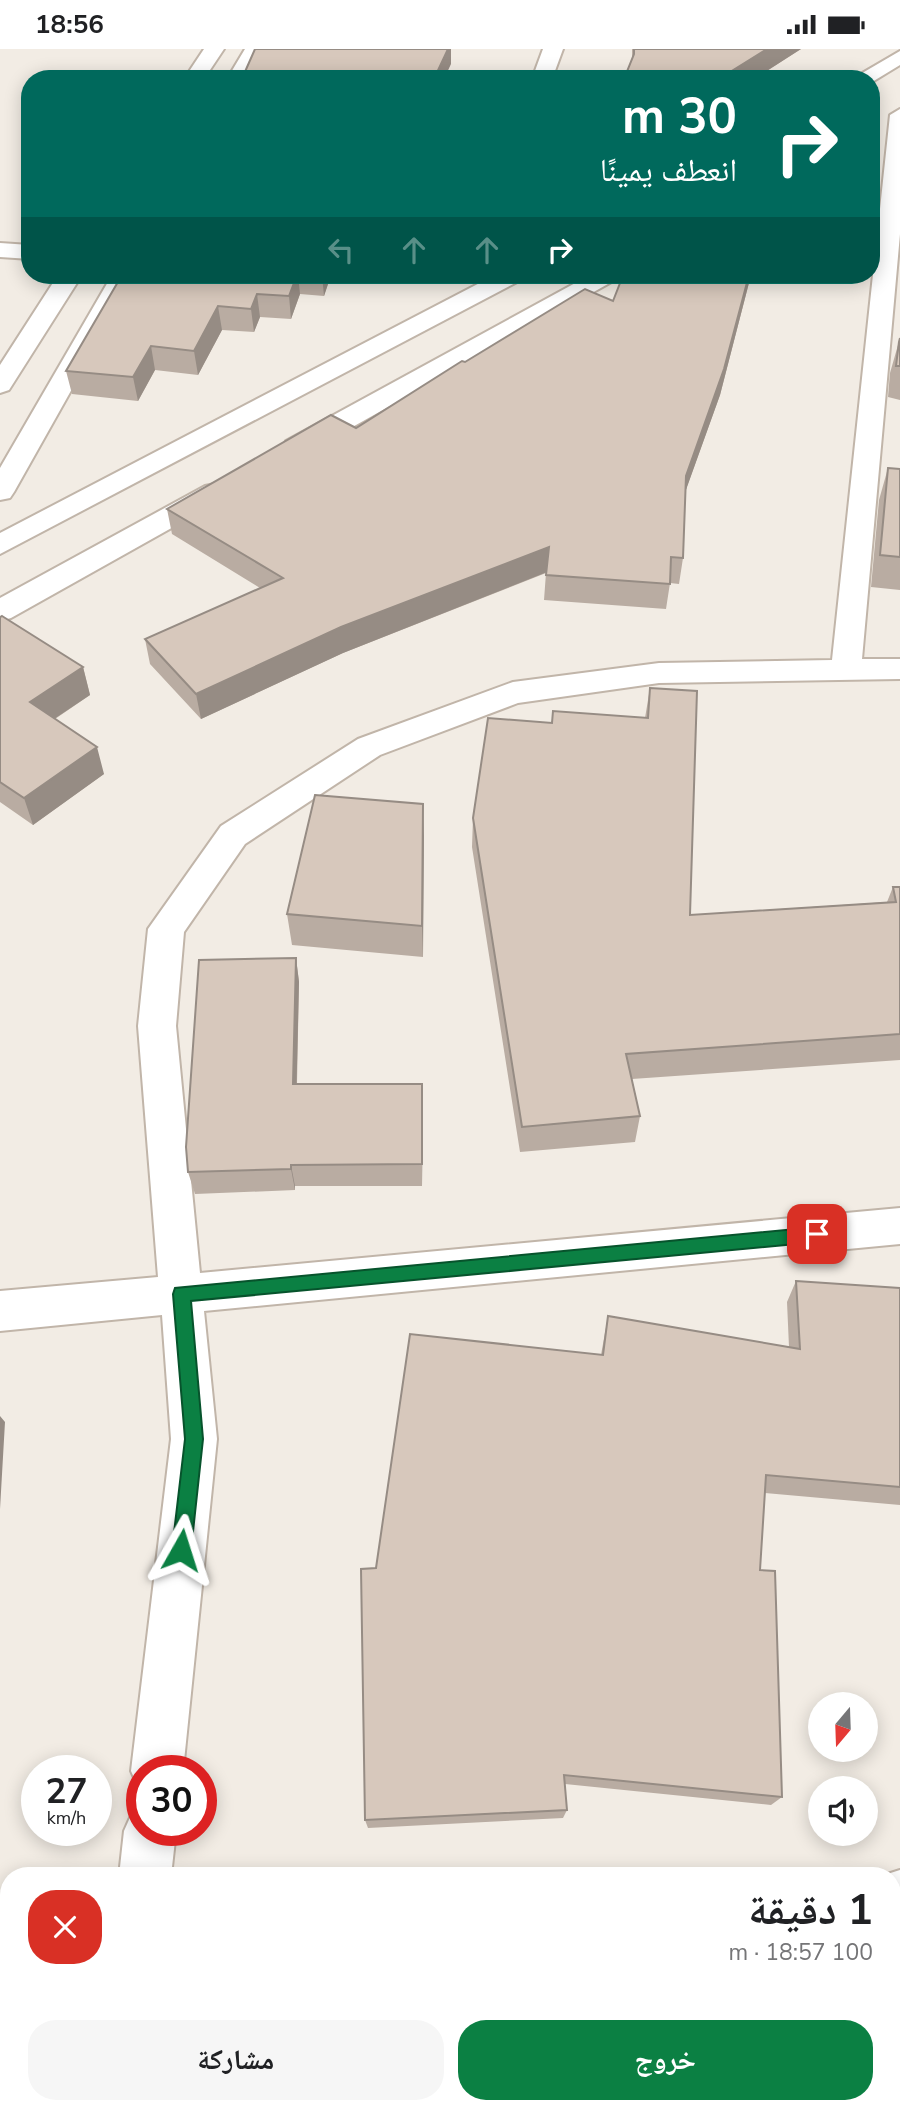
<!DOCTYPE html>
<html lang="ar">
<meta charset="utf-8">
<style>
:root{--surface:#fff;--page:#f6f6f6;--text:#202124;--muted:#757577;--accent:#0b8043}
body{margin:0;font-family:"Nunito Sans","Noto Naskh Arabic",sans-serif;background:var(--page);color:var(--text);direction:rtl;height:100vh;display:flex;flex-direction:column;font-size:26px;white-space:nowrap}
*{box-sizing:border-box;margin:0}
p{font-size:23px;color:var(--muted)}
.icon{flex:none;width:38px;height:38px;fill:none;stroke:currentColor;stroke-width:2;stroke-linecap:round;stroke-linejoin:round}
.map{position:relative;flex:1;overflow:hidden;direction:ltr}
.panel{position:absolute;left:0px;top:1818px;width:901px;height:247px;display:flex;flex-direction:column;background:var(--surface);border-radius:28px 28px 0 0;box-shadow:0 4px 18px #0003;direction:rtl}
.panel>*{flex:none}
.guide{position:absolute;left:21px;top:21px;width:859px;height:214px;border-radius:28px;box-shadow:0 4px 18px #0003;direction:rtl;background:#00695c;color:#fff;overflow:hidden}
.needle{width:46px;rotate:199deg}
.controls{position:absolute;left:808px;top:1643px;display:grid;gap:14px}
.controls a{display:grid;place-items:center;width:70px;height:70px;border-radius:50%;background:var(--surface);box-shadow:0 4px 18px #0003;font-size:35px}
.speed{position:absolute;left:21px;top:1706px;display:flex;gap:14px;font-size:35px;font-weight:700;text-align:center}
.speed>*{display:grid;place-content:center;width:91px;height:91px;border-radius:50%;background:var(--surface);box-shadow:0 4px 18px #0003;line-height:1}
.speed small{font-size:18px;font-weight:400}
.speed .limit{border:10px solid #d22;background:#fff;color:#111}
.pin{position:absolute;display:grid;place-items:center;width:60px;height:60px;color:#fff;margin:-30px;border-radius:14px;box-shadow:0 4px 10px #0006}
.me{position:absolute;width:77px;margin:-38px;rotate:6deg;stroke-linejoin:round;filter:drop-shadow(0 0 5px #0008)}
.turn{display:flex;align-items:center;gap:24px;height:147px;padding:0 28px;font-size:32px}
.turn .icon{width:91px;height:91px;stroke-width:2.5}
.turn b{display:block;font-size:49px;line-height:60px}
.lanes{display:flex;align-items:center;height:66px;padding:0 28px;background:#0003;justify-content:center;gap:35px;direction:ltr}
.lanes .off{opacity:.35}
.round{display:grid;place-items:center;flex:none;width:74px;height:74px;border-radius:28px;background:var(--page)}
.summary{display:flex;align-items:center;justify-content:space-between;height:119px;padding:0 28px}
h1{font-size:42px;font-weight:700;line-height:52px}
.primary-button{display:flex;gap:14px;margin-top:auto;padding:14px 28px}
.primary-button a{flex:1;height:80px;border-radius:28px;background:var(--accent);color:#fff;font-size:28px;font-weight:700;line-height:80px;text-align:center}
.primary-button a+a{background:var(--page);color:var(--text)}
.status{display:flex;justify-content:space-between;align-items:center;height:49px;padding:0 35px;background:var(--surface);direction:ltr}
.status svg{height:19px;fill:currentColor}
.map>svg:first-child{display:block}
.lines{fill:none;stroke-linecap:round;stroke-linejoin:round}
.minor-casing{stroke:#c1b5a9;stroke-width:4}
.minor{fill:#fff;fill-rule:evenodd}
.wall{fill:#b9aca2}
.shaded-wall{fill:#968c84}
.building{fill:#d7c8bc;stroke:#968c84;stroke-width:2}
.route{fill:#0b8043;stroke:#07532c;stroke-width:2}
</style>
<div class="status"><b>18:56</b><svg viewBox="0 0 49 12"><path d="M0 12V9h3v3zM5 12V6h3v6zM10 12V3h3v9zM15 12V0h3v12zM26 1h20v11H26zM47 4h2v5h-2z"/></svg></div>
<div class="map">
<svg width="900" height="2064" viewBox="0 0 900 2064">
<rect width="100%" height="100%" fill="#f2ece4"/>
<g class="lines">
<defs>
<path id="minor" d="M 204,0 L 224,0 L 204,30 L 184,30 Z
M 245,0 L 265,0 L 247,30 L 227,30 Z
M 543,0 L 563,0 L 552,30 L 532,30 Z
M 900,2 L 900,16 L 872,33 L 872,30 L 852,30 Z
M 900,60 L 900,185 L 862,610 L 900,610 L 900,630 L 659,634 L 518,654 L 380,706 L 245,795 L 184,883 L 176,977 L 200,1224 L 900,1159 L 900,1195 L 204,1262 L 217,1390 L 183,1722 L 142,1722 L 142,1741 L 139,1740 L 131,1722 L 171,1390 L 162,1266 L 0,1282 L 0,1242 L 158,1228 L 138,977 L 148,880 L 221,777 L 358,690 L 513,633 L 659,614 L 832,611 L 890,66 Z
M 0,194 L 30,196 L 30,210 L 0,208 Z
M 58,226 L 82,226 L 9,341 L 0,344 L 0,316 Z
M 112,226 L 136,226 L 14,443 L 10,449 L 0,451 L 0,419 Z
M 495,226 L 525,226 L 521,231 L 0,505 L 0,484 Z
M 590,226 L 619,226 L 615,231 L 306,404 L 286,404 L 283,398 L 286,392 Z
M 215,435 L 225,437 L 229,443 L 225,449 L 11,569 L 0,572 L 0,549 L 205,437 Z
M 142,1759 L 142,1782 L 176,1782 L 171,1827 L 119,1827 L 124,1782 L 132,1764 Z
M 900,1821 L 900,1875 L 892,1876 L 892,1827 L 881,1827 Z
M 90,2056 L 148,2056 L 148,2064 L 90,2064 Z
M 738,2056 L 796,2056 L 797,2064 L 739,2064 Z"/>
</defs>
<use href="#minor" class="minor-casing"/>
<use href="#minor" class="minor"/>
</g>
<path class="wall" d="M 632,0 L 801,0 L 754,30 L 624,30 L 632,9 Z
M 122,226 L 331,226 L 324,247 L 300,245 L 291,270 L 260,268 L 254,283 L 222,281 L 198,326 L 155,321 L 138,352 L 72,345 L 66,322 Z
M 649,226 L 751,226 L 720,346 L 685,443 L 683,509 L 679,535 L 670,534 L 666,560 L 544,551 L 546,524 L 343,604 L 201,670 L 150,615 L 145,590 L 260,539 L 172,485 L 167,460 L 356,379 L 465,313 L 613,252 L 647,232 Z
M 900,289 L 900,351 L 888,348 L 890,324 Z
M 888,419 L 900,420 L 900,541 L 871,538 L 879,451 Z
M 0,568 L 83,618 L 90,646 L 55,670 L 104,725 L 33,776 L 0,753 Z
M 650,639 L 690,866 L 887,853 L 893,838 L 900,838 L 900,1011 L 632,1030 L 640,1067 L 635,1093 L 520,1103 L 472,798 L 473,769 L 552,674 L 645,669 Z
M 423,755 L 423,908 L 292,896 L 287,865 Z
M 296,909 L 299,933 L 297,1035 L 422,1035 L 422,1137 L 295,1137 L 295,1141 L 195,1145 L 188,1123 Z
M 796,1232 L 900,1239 L 900,1456 L 765,1444 L 760,1521 L 782,1748 L 771,1756 L 565,1735 L 567,1761 L 563,1769 L 368,1779 L 365,1771 L 376,1519 L 601,1306 L 608,1267 L 789,1298 L 787,1253 Z
M 900,1953 L 900,2064 L 799,2064 L 799,2056 L 892,2056 L 892,1954 Z"/>
<path class="shaded-wall" d="M 446,0 L 451,0 L 451,15 L 444,30 L 434,30 Z
M 767,0 L 801,0 L 754,30 L 729,30 L 730,23 Z
M 297,226 L 298,226 L 300,245 L 291,270 L 289,247 Z
M 322,226 L 331,226 L 324,247 Z
M 749,226 L 751,226 L 720,346 L 682,452 L 686,427 Z
M 257,245 L 260,268 L 254,283 L 251,260 Z
M 218,257 L 222,281 L 198,326 L 194,302 Z
M 151,297 L 155,321 L 138,352 L 133,328 Z
M 549,498 L 547,523 L 343,604 L 201,670 L 196,645 L 341,578 Z
M 83,618 L 90,646 L 39,680 L 30,653 Z
M 97,698 L 104,725 L 33,776 L 24,749 Z
M 423,755 L 424,787 L 423,908 L 422,877 Z
M 296,909 L 299,933 L 296,1058 L 293,1035 Z
M 422,1035 L 423,1058 L 422,1137 Z
M 291,1116 L 295,1137 L 295,1141 L 291,1120 Z
M 0,1367 L 5,1373 L 0,1460 Z"/>
<path class="building" d="M 255,0 L 448,0 L 434,30 L 237,30 L 239,24 L 244,25 Z
M 634,0 L 767,0 L 730,23 L 714,22 L 711,30 L 624,30 L 634,5 Z
M 122,226 L 297,226 L 289,247 L 257,245 L 251,260 L 218,257 L 194,302 L 151,297 L 133,328 L 66,322 Z
M 649,226 L 749,226 L 724,320 L 686,427 L 683,509 L 671,508 L 670,535 L 546,526 L 549,498 L 341,578 L 196,645 L 145,590 L 283,529 L 167,460 L 331,366 L 356,379 L 462,312 L 465,313 L 585,240 L 613,252 L 622,229 L 647,232 Z
M 900,289 L 900,317 L 896,317 L 899,293 Z
M 888,419 L 900,420 L 900,508 L 880,506 Z
M 2,567 L 83,618 L 30,653 L 97,698 L 24,749 L 0,733 L 0,568 Z
M 650,639 L 697,642 L 690,866 L 896,853 L 893,838 L 900,838 L 900,985 L 626,1005 L 640,1067 L 522,1078 L 473,769 L 488,669 L 552,674 L 553,662 L 648,669 Z
M 315,746 L 423,755 L 422,877 L 287,865 Z
M 296,909 L 293,1035 L 422,1035 L 422,1115 L 291,1116 L 291,1120 L 188,1123 L 186,1098 L 199,911 Z
M 796,1232 L 900,1239 L 900,1438 L 766,1426 L 760,1521 L 775,1522 L 782,1748 L 564,1726 L 567,1761 L 365,1771 L 361,1520 L 376,1519 L 410,1285 L 603,1306 L 608,1267 L 800,1300 Z
M 900,1954 L 900,2064 L 813,2064 L 813,2058 L 803,2056 L 892,2056 L 892,1956 Z
M 139,2056 L 526,2056 L 526,2064 L 140,2064 Z"/>
<path class="route" d="M 817,1178 L 826,1185 L 817,1193 L 191,1252 L 203,1390 L 191,1501 L 188,1508 L 181,1511 L 175,1508 L 172,1501 L 185,1390 L 173,1245 L 175,1239 Z"/>
</svg>
<div class="controls">
<a><svg class="needle" viewBox="-14 -14 28 28"><path d="M0-13l5 13h-10z" fill="#e53935"/><path d="M0 13l5-13h-10z" fill="#757577"/></svg></a>
<a><svg class="icon" aria-label="sound" viewBox="0 0 24 24"><path d="M4 9h4l5-4v14l-5-4H4zM17 9q2 3 0 6"/></svg></a>
</div>
<div class="speed"><div>27<small>km/h</small></div><div class="limit">30</div></div>
<div class="pin" style="left:817px;top:1185px;background:#d93025"><svg class="icon" aria-label="arrive" viewBox="0 0 24 24"><path d="M6 21V4h12l-3 4 3 4H6"/></svg></div>
<svg class="me" style="left:181px;top:1501px" viewBox="-20 -20 40 40"><path d="M0-17L14 15 0 8-14 15z" fill="#0b8043" stroke="#fff" stroke-width="4"/></svg>
<div class="guide">
<div class="turn"><svg class="icon" aria-label="right" viewBox="0 0 24 24"><path d="M7 20v-9h11M14 6l5 5-5 5"/></svg><div><b>30 m</b>انعطف يمينًا</div></div>
<div class="lanes"><svg class="icon off" aria-label="left" viewBox="0 0 24 24"><path d="M17 20v-9H6M10 6l-5 5 5 5"/></svg><svg class="icon off" aria-label="ahead" viewBox="0 0 24 24"><path d="M12 20V5M6 11l6-6 6 6"/></svg><svg class="icon off" aria-label="ahead" viewBox="0 0 24 24"><path d="M12 20V5M6 11l6-6 6 6"/></svg><svg class="icon" aria-label="right" viewBox="0 0 24 24"><path d="M7 20v-9h11M14 6l5 5-5 5"/></svg></div>
</div>
<section class="panel">
<div class="summary"><div><h1>1 دقيقة</h1><p>100 m · 18:57</p></div><a class="round" style="background:#d93025;color:#fff"><svg class="icon" aria-label="close" viewBox="0 0 24 24"><path d="M6 6l12 12M18 6L6 18"/></svg></a></div>
<div class="primary-button"><a>خروج</a><a>مشاركة</a></div>
</section>
</div>
